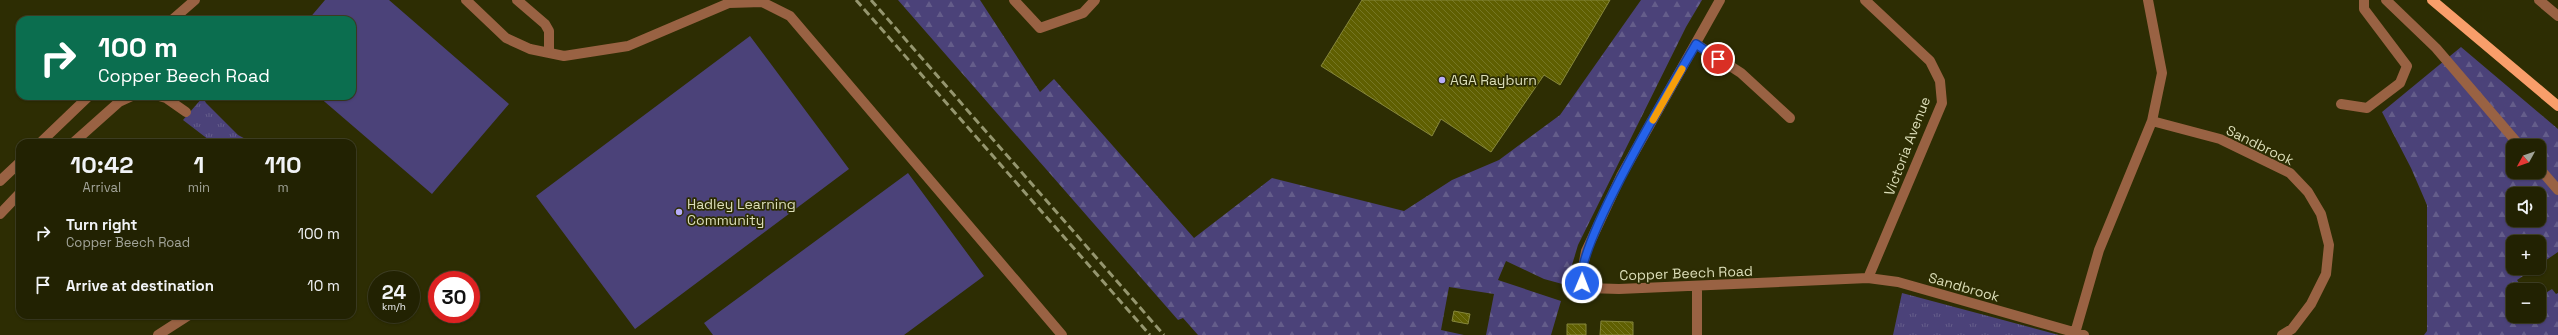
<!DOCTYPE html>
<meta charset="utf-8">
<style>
:root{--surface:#222202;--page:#2a2a0c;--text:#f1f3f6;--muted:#a2a499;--line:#3f3f24}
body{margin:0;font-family:"Space Grotesk",sans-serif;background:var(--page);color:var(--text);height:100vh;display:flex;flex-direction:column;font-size:15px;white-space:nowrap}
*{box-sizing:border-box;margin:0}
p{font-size:13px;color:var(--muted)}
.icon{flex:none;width:22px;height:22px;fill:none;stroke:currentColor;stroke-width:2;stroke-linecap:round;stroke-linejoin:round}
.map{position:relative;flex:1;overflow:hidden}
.drawer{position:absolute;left:16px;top:139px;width:340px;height:180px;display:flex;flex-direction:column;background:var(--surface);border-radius:12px;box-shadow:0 1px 3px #0004,0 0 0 1px var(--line)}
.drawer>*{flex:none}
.top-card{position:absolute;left:16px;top:16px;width:340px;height:84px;border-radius:12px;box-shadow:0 1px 3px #0004,0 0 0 1px var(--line);background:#0b6e4f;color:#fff;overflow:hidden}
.needle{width:26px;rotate:230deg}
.tools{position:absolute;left:2506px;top:139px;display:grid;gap:8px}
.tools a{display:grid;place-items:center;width:40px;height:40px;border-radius:8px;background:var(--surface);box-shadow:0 1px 3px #0004,0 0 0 1px var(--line);font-size:20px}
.speed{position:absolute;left:368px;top:271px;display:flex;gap:8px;font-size:20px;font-weight:700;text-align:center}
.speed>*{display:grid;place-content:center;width:52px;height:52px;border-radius:50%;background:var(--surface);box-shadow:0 1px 3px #0004,0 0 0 1px var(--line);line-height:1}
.speed small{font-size:10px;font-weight:400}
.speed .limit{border:6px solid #d22;background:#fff;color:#111}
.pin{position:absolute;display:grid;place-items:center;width:34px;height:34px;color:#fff;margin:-17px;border:2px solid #fff;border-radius:50%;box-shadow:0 1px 4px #0007}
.me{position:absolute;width:44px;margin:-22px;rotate:1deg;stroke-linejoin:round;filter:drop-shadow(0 0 3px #0008)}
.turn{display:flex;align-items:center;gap:14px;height:84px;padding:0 16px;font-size:18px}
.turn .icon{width:52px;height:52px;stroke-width:2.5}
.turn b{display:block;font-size:28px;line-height:34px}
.eta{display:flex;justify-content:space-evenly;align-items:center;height:68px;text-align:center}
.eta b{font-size:24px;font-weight:700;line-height:28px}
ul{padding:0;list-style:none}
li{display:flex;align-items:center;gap:12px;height:52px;padding:0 16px}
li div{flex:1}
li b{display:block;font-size:15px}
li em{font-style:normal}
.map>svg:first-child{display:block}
.grass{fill:url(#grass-tufts)}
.forest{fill:url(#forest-firs);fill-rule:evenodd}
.pitch{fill:#4b4279}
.building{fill:url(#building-back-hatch);stroke:#86873b}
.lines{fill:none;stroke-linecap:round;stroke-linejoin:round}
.minor{stroke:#996243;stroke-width:10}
.major{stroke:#f99e6a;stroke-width:10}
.rail{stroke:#95966f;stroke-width:3;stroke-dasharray:8 4;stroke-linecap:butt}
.route-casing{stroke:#184099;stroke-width:10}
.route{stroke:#2563eb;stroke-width:7}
.slow{stroke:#f59e0b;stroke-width:7}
.poi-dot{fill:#b6acf8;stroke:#2d2d03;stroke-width:1.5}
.labels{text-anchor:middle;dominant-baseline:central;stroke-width:3.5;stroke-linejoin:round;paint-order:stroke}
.poi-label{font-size:14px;fill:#dcdeb9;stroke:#2d2d03;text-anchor:start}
.street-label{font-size:14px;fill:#dcdeb9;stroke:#2d2d03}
</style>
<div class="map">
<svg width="2558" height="335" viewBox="0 0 2558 335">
<defs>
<pattern id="grass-tufts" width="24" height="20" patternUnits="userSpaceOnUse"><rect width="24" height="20" fill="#4b4279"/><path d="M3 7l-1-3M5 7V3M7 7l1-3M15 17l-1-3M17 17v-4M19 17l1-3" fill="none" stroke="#645d8a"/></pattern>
<pattern id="forest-firs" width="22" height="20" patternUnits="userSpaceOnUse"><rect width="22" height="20" fill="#4b4279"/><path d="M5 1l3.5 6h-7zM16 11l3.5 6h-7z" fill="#645d8a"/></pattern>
<pattern id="building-back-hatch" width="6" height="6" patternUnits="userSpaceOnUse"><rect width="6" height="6" fill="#5f5f01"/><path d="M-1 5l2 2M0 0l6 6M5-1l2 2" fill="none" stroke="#757624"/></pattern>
</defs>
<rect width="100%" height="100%" fill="#2d2d03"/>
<path class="grass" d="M 203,97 L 206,103 L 238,135 L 253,143 L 213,143 L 183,120 Z
M 1902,293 L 2059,335 L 1893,335 Z"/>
<path class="forest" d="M 898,0 L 980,0 L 1040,92 L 1054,79 L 1194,238 L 1272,178 L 1404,211 L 1452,180 L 1499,160 L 1560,115 L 1641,0 L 1702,0 L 1686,27 L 1578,245 L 1566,285 L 1544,279 L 1506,261 L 1498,280 L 1561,301 L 1551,335 L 1486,335 L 1494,294 L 1449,287 L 1441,330 L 1464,335 L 1198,335 L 1183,318 L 1178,320 Z
M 2461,47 L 2558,129 L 2558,252 L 2539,265 L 2539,242 L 2513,242 L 2513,268 L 2535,268 L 2517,280 L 2524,290 L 2513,290 L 2513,316 L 2539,316 L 2539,297 L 2552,289 L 2556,294 L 2558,293 L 2558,335 L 2424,335 L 2427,331 L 2427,205 L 2411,168 L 2382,112 ZM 2513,146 L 2539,146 L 2539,172 L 2513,172 ZM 2513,194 L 2539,194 L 2539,220 L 2513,220 Z"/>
<path class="pitch" d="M 325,0 L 389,0 L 509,104 L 432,194 L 318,96 L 352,96 L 352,20 L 308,20 Z
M 750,36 L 849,169 L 635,329 L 536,196 Z
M 908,173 L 984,276 L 904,335 L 713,335 L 704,323 Z"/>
<path class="building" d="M 1362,0 L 1610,0 L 1560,85 L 1544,75 L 1491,152 L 1441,119 L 1432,136 L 1321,66 Z
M 1454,311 L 1470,314 L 1468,324 L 1452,321 Z
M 1601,321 L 1633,322 L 1633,335 L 1600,335 Z
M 1567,324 L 1586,324 L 1586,335 L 1567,335 Z"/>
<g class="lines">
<path class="minor" d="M 466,0 L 506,38 L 530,49 L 564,56 L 628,46 L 729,3 L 762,2 L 790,16 L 1062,335
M 517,0 L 545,24 L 549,31 L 549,53
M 1014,0 L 1040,28 L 1083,13 L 1095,0
M 1720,0 L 1621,176 L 1586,251 L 1581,278 L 1587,288 L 1619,289 L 1868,278 L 1898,282 L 2084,335
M 1865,0 L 1930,61 L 1940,81 L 1942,103 L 1868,278
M 2386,0 L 2436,48 L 2520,146
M 2539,0 L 2558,16
M 172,20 L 195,0
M 1696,44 L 1741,73 L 1790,118
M 159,96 L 166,98 L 186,112
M 2341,104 L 2367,108 L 2400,83 L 2407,66 L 2364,9 L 2364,0
M 2152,121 L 2220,139 L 2290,173 L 2308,192 L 2321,214 L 2329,245 L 2326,274 L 2311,304 L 2292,329 L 2282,335
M 40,143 L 89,96
M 73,143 L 119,102 L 132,96
M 2539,168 L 2558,190
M 0,181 L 20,162
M 0,214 L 20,193
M 1697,287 L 1697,335
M 2075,333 L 2099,250 L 2152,121 L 2162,73 L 2148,0
M 158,335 L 189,315"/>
<path class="major" d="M 2432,0 L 2558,106"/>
<path class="rail" d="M 856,0 L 1150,335
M 871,0 L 1164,335"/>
</g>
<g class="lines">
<defs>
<path id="route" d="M 1582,283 C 1573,249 1674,82 1696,44 L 1718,59"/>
</defs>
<use href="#route" class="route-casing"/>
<use href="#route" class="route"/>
<path class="slow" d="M 1653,120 L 1682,69"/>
</g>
<g class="poi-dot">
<circle cx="1442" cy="80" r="4"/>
<circle cx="679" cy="212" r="4"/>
</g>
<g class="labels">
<g class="poi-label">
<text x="1450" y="80">AGA Rayburn</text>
<text x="687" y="204">Hadley Learning<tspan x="687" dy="16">Community</tspan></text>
</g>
<g class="street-label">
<text transform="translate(2260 145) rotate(26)">Sandbrook</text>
<text transform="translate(1907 146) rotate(-69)">Victoria Avenue</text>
<text transform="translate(1686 273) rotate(-2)">Copper Beech Road</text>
<text transform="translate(1964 287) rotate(16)">Sandbrook</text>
</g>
</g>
</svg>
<div class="tools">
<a><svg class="needle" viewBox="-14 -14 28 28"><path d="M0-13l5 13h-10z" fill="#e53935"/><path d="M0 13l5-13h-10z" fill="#a2a499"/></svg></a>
<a><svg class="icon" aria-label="sound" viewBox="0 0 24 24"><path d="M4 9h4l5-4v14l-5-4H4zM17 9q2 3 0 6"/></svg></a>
<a>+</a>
<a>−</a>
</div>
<div class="speed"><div>24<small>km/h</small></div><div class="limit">30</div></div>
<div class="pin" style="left:1718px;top:59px;background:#d93025"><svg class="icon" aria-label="arrive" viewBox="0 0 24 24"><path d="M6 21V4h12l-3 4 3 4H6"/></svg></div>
<svg class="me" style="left:1582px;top:283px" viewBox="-20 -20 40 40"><circle r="17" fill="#2563eb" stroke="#fff" stroke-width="3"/><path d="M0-11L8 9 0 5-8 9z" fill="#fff"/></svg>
<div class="top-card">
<div class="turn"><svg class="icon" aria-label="right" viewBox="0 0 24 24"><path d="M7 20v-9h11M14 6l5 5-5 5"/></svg><div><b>100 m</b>Copper Beech Road</div></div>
</div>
<section class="drawer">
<div class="eta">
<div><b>10:42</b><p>Arrival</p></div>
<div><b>1</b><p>min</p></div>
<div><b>110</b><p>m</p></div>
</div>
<ul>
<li><svg class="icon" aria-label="right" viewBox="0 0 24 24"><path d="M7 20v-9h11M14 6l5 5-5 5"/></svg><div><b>Turn right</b><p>Copper Beech Road</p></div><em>100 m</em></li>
<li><svg class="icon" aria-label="arrive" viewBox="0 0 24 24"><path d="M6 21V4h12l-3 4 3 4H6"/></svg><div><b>Arrive at destination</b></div><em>10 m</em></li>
</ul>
</section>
</div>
